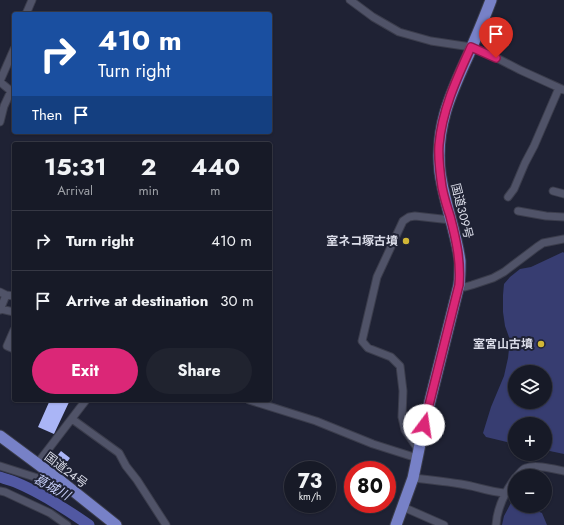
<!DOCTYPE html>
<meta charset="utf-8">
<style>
:root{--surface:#171a27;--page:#20232f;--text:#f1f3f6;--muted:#9ea1a7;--line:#363844;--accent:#db2777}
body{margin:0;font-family:Jost,"Noto Sans JP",sans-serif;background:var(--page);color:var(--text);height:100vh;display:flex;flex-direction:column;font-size:15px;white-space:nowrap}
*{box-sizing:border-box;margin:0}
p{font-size:13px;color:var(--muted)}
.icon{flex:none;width:22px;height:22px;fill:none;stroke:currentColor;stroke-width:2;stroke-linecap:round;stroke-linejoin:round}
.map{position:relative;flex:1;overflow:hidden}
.panel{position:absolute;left:12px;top:142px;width:260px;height:260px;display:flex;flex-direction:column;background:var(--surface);border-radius:4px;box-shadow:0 1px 3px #0004,0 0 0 1px var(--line)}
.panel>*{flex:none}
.top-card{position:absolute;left:12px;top:12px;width:260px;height:122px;border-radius:4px;box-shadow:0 1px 3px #0004,0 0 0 1px var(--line);background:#1a4fa0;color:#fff;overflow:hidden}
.buttons{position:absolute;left:508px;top:365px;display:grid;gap:8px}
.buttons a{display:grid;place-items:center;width:44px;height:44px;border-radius:50%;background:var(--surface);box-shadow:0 1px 3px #0004,0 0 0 1px var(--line);font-size:20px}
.speed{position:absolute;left:284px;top:461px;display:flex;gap:8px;font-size:20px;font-weight:700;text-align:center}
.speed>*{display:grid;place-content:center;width:52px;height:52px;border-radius:50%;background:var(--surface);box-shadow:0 1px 3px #0004,0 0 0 1px var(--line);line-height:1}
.speed small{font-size:10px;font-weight:400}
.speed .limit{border:6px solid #d22;background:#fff;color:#111}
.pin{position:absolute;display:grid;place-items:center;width:34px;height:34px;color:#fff;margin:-41px -17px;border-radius:50% 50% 50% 0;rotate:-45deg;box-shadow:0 0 4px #0007}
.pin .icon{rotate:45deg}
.me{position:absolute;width:44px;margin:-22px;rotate:14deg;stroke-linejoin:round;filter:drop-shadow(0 0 3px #0008)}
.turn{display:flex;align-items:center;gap:14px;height:84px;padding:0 20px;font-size:18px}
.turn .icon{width:52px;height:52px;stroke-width:2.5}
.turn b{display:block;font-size:28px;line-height:34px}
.then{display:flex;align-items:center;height:38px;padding:0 20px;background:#0003;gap:8px;font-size:15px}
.eta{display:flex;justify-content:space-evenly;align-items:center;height:68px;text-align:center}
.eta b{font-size:24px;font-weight:700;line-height:28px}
.cta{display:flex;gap:8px;margin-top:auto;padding:8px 20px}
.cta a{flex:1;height:46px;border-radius:24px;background:var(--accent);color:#fff;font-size:16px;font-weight:700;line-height:46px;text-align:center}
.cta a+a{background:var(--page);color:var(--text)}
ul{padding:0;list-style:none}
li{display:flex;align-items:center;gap:12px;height:60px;padding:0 20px;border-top:1px solid var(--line)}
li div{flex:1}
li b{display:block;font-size:15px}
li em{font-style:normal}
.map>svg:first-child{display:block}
.green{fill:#373d71;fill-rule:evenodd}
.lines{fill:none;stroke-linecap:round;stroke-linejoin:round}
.river{stroke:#5158a2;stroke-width:11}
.building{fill:#aab5f6}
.minor-casing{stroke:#3b3d4c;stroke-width:9}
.highway-casing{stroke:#3b3d4c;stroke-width:13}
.minor{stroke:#505368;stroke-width:7}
.highway{stroke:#7781c7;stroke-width:11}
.route-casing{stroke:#8e194d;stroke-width:10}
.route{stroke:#db2777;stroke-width:7}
.poi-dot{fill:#d2b736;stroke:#1f2234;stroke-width:1.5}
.labels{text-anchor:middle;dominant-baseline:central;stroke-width:4;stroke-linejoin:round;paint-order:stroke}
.street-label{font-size:12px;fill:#dadce8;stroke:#1f2234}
.poi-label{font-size:12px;font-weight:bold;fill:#dadce8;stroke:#1f2234;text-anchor:end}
.water-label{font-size:13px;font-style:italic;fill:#c9d1fb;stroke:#1f2234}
</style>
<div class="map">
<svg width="564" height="525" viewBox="0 0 564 525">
<rect width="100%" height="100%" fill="#1f2234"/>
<path class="green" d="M 563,252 L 564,253 L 564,454 L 545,450 L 545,424 L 515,424 L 515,444 L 486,437 L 483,433 L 491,407 L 504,376 L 508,358 L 510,340 L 505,326 L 503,312 L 503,295 L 504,284 L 510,277 L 520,269 L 531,267 ZM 515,372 L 545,372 L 545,402 L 515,402 Z
M 512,501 L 515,502 L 515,506 L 524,506 L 542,513 L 547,525 L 502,525 L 504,516 Z"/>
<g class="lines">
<path class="river" d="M 0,477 C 5,479 10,480 15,482 C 42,493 66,509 89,525"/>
</g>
<path class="building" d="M 50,400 L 70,400 L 54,434 L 38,427 Z
M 61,451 L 70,458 L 63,468 L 53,461 Z"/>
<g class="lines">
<defs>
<path id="minor" d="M 350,0 L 373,17 L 399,32 L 431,41 L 471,47 L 489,54 L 520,70 L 564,90
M 26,14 L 32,0
M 0,81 L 14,49
M 0,82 L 11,91 L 4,106 L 0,122
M 553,191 L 564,194
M 508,197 L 514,189 L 525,163 L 534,146 L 559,88
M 518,211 L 546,216 L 564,217
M 459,285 L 465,287 L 472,285 L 493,278 L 504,272 L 537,247 L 543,243 L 564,239
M 0,292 L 6,295 L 14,296
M 0,309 L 14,312
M 0,310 L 6,295
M 14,330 L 7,346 L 14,349
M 249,400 L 316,421 L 373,444 L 417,458
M 72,419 L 119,453 L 126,466 L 137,480 L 166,525
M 418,449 L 405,430 L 402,417 L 403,391 L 400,366 L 391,357 L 368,348 L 362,341 L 377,277 L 403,221 L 409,217 L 415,216 L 451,220
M 37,464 L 86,400
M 0,466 L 47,481 L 61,482
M 517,476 C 520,473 522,469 526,468 C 535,464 554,469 564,471
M 413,478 C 432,480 452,482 471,486 C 483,489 492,492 504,493
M 0,491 L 5,492 L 50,513 L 67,525
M 403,507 L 444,525
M 496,525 C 497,508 505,492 515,478"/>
<path id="highway" d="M 0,436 L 62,482 L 116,525
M 396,525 L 413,478 L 424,425 L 459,285 C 460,277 460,269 460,261 C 456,231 444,202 440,172 C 435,128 450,95 468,56 C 476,37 484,19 491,0"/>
</defs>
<use href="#minor" class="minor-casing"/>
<use href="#highway" class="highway-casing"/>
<use href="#minor" class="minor"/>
<use href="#highway" class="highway"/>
</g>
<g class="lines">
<defs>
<path id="route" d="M 424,425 L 459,285 C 461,261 456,239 450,216 C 447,207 444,197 442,187 C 440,173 438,158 439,145 C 442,110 457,78 471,47 L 496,58"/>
</defs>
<use href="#route" class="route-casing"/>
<use href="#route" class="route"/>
</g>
<g class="poi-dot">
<circle cx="406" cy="241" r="4"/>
<circle cx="541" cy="344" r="4"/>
</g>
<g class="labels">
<g class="street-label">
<text transform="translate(462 211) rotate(76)">国道309号</text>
<text transform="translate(66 470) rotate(37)">国道24号</text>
</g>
<g class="poi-label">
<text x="398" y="241">室ネコ塚古墳</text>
<text x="533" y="344">室宮山古墳</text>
</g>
<g class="water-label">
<text transform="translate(52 487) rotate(29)">葛城川</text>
</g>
</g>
</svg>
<div class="buttons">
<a><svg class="icon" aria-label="layers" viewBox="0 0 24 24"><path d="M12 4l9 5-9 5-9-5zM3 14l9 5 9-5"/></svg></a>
<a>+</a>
<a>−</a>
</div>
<div class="speed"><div>73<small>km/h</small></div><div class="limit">80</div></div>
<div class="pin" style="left:496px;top:58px;background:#d93025"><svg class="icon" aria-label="arrive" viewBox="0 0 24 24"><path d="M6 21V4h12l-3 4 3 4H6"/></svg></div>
<svg class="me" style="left:424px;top:425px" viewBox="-20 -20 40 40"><circle r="19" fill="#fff"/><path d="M0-13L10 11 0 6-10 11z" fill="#db2777"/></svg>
<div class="top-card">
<div class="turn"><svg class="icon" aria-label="right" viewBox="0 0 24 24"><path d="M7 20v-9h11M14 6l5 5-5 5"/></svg><div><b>410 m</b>Turn right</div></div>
<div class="then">Then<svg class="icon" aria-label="arrive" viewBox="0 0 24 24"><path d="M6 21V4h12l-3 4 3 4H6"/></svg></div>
</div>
<section class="panel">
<div class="eta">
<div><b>15:31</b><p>Arrival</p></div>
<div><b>2</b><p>min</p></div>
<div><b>440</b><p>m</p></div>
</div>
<ul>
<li><svg class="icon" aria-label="right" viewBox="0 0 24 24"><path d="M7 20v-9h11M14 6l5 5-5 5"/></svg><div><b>Turn right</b></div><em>410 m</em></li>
<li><svg class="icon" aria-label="arrive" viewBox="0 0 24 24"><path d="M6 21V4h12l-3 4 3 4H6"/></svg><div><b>Arrive at destination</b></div><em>30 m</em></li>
</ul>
<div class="cta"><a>Exit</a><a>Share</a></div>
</section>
</div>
